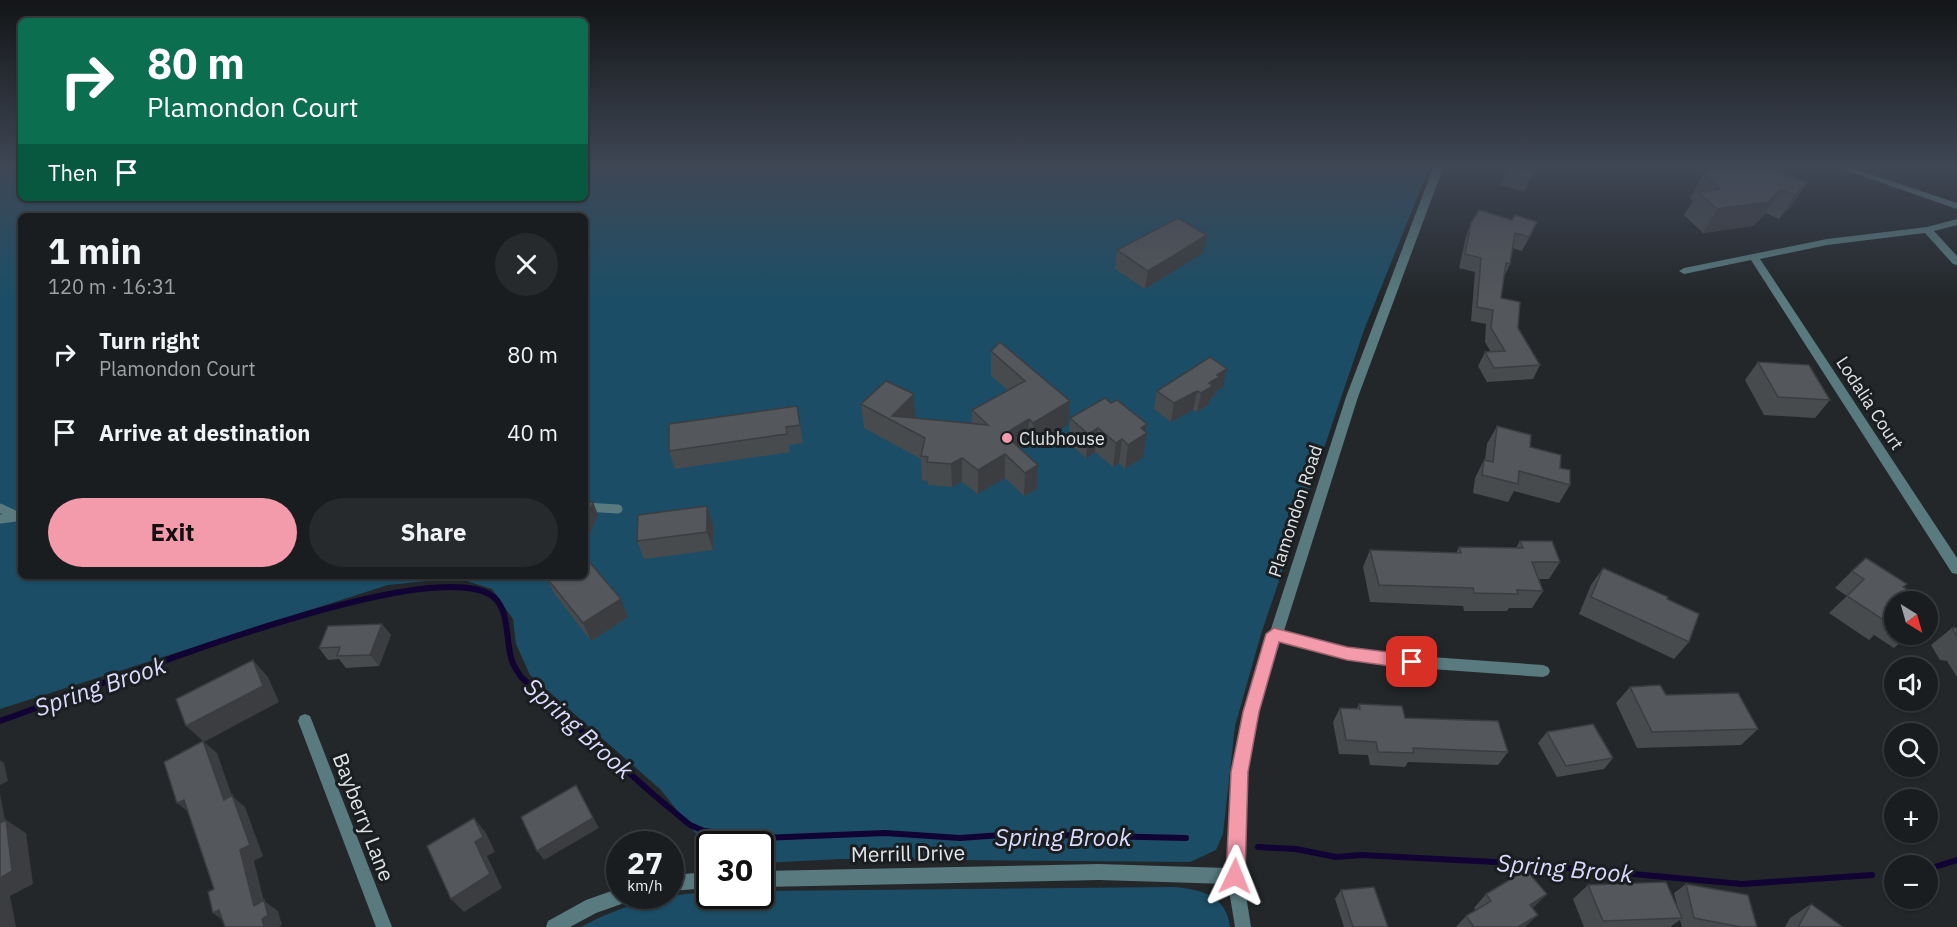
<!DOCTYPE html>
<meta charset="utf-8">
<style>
:root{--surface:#1a1d20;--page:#272a2d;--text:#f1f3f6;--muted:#9fa2a5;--line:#383b3e;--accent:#f39aab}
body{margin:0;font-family:"IBM Plex Sans",sans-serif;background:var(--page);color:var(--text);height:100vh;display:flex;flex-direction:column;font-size:22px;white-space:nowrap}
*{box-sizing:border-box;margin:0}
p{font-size:20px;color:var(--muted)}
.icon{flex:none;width:33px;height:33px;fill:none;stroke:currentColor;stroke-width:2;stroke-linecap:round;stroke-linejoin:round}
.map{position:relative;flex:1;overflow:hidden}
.panel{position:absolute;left:18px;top:213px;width:570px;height:366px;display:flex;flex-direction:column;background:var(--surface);border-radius:9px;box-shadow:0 2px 4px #0004,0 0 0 2px var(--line)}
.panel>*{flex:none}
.banner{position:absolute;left:18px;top:18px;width:570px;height:183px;border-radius:9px;box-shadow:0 2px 4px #0004,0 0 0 2px var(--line);background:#0b6e4f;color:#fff;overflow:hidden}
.needle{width:39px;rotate:143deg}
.fabs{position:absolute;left:1884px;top:591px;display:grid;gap:12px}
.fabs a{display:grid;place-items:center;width:54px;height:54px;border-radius:50%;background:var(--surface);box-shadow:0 2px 4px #0004,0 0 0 2px var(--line);font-size:30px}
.speed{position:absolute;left:606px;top:831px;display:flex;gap:12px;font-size:30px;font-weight:700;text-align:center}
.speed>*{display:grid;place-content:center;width:78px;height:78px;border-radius:50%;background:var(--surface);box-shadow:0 2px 4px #0004,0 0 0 2px var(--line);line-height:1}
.speed small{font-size:15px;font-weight:400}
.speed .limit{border:3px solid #111;border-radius:9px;background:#fff;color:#111}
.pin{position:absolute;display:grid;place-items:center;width:51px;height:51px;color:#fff;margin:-26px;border-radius:12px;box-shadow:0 3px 9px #0006}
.me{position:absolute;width:66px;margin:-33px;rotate:2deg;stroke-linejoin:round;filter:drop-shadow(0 0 4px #0008)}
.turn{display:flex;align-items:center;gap:21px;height:126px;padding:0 30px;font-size:27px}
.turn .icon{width:78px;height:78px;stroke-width:2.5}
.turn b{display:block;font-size:42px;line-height:51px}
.then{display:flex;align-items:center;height:57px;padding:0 30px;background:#0003;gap:12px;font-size:22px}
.round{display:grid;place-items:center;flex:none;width:63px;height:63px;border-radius:32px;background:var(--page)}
.overview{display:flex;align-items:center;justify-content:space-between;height:102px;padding:0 30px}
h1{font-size:36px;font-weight:700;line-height:45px}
.primary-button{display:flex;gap:12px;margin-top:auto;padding:12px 30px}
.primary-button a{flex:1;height:69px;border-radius:36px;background:var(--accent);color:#111;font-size:24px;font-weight:700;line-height:69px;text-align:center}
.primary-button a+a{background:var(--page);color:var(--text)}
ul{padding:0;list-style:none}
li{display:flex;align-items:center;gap:18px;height:78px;padding:0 30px}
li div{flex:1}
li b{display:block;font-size:22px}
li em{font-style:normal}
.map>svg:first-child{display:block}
.green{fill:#1b4e66;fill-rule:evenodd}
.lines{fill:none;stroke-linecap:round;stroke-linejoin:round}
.stream{stroke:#110434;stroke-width:6}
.service{stroke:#597b80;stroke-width:9}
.minor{fill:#597b80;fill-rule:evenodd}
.wall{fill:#484b4e}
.shaded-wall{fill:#3b3d40}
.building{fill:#54575b;stroke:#3b3d40;stroke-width:1.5}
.route{fill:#f39aab;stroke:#9e646f;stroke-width:1.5}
.poi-dot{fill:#f39aab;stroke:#1a1e20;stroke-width:2}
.labels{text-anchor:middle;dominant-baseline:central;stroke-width:6;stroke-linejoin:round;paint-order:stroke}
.street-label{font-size:18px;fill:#e2e5e6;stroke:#1a1e20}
.poi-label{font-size:18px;fill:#e2e5e6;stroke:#1a1e20;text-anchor:start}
.near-street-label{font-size:21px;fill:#e2e5e6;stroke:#1a1e20}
.near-water-label{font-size:24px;font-style:italic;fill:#dcdbfe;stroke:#1a1e20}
</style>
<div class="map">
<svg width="1957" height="927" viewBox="0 0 1957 927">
<rect width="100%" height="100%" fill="#23272a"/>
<path class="green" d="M 0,168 L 21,168 L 21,198 L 585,198 L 585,168 L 1429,168 L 1364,330 L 1261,634 L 1235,726 L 1223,834 L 1216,850 L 1190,862 L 841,859 L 761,863 L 760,844 L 710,844 L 709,850 L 660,789 L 530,675 L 516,644 L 513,619 L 492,589 L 457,578 L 388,585 L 0,709 ZM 21,216 L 585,216 L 585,576 L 21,576 Z
M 1175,887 C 1202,890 1226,895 1230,927 L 581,927 C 621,905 662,895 707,892 L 709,892 L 710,896 L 760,896 L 761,891 Z"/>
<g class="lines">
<path class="stream" d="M 0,721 C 87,691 416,555 489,594 C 511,605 505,642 512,661 C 514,667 518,672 521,677 L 654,795 L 690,825 L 704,831 L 760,838 L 885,833 L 960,838 L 1016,834 L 1186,838
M 1258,847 L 1296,849 L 1336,857 L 1362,855 L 1514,863 L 1742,884 L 1872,875
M 1928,869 L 1957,860"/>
<path class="service" d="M 585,507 L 618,509
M 0,508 L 21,518
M 0,519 L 16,517"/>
<path class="minor" d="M 1433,168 L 1443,168 L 1358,397 L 1284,631 L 1347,648 L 1389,654 L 1543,665 L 1548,667 L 1550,671 L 1548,675 L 1543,677 L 1389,666 L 1347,660 L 1280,642 L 1258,712 L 1248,772 L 1243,876 L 1251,927 L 1235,927 L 1228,884 L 1099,880 L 760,887 L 760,871 L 1099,864 L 1227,868 L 1232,772 L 1244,712 L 1268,636 L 1267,634 L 1271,629 L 1346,397 Z
M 1839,168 L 1852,168 L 1957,203 L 1957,209 Z
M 1957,219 L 1957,225 L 1934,231 L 1957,256 L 1957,265 L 1953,264 L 1925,233 L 1827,245 L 1760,259 L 1957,558 L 1957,574 L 1952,573 L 1751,260 L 1684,274 L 1679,271 L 1684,268 L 1827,239 L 1927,227 Z
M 305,714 L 310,716 L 312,721 L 392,927 L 376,927 L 298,721 L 300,716 Z
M 710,872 L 710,888 L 670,891 L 670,875 Z
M 620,888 L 620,896 L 629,896 L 627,902 L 596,913 L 570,927 L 546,927 L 548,921 L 586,900 Z"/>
</g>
<path class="wall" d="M 1508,168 L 1537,168 L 1524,192 L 1500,185 Z
M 1703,174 L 1807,183 L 1791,206 L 1779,219 L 1766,213 L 1753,226 L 1703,233 L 1684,215 L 1693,201 L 1690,198 Z
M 1512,220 L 1537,222 L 1522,251 L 1512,248 L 1510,264 L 1504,277 L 1501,298 L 1540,365 L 1533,379 L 1487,382 L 1478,366 L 1485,352 L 1491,352 L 1485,342 L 1486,324 L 1471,321 L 1475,272 L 1459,268 L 1466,236 L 1471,223 Z
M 1207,235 L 1203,253 L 1145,289 L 1115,269 L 1117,250 Z
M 1000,342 L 1068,425 L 1032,447 L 1028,443 L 1020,448 L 1038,465 L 1037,489 L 1024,496 L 1005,478 L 978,494 L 962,482 L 952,487 L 928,485 L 928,481 L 922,480 L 921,459 L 864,428 L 861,404 L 915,418 L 972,423 L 972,410 L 1008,390 L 991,376 L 991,351 Z
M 1758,362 L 1830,400 L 1815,418 L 1764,415 L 1745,380 Z
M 1223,387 L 1215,392 L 1215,395 L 1210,399 L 1209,404 L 1197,412 L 1193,410 L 1171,422 L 1154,409 L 1157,391 Z
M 1111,403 L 1147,424 L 1145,432 L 1147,433 L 1143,457 L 1125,469 L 1119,463 L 1113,467 L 1095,452 L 1086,458 L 1068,442 L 1070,418 Z
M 797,406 L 803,443 L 789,445 L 790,452 L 675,469 L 669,451 Z
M 1497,426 L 1560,468 L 1570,485 L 1559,503 L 1514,491 L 1508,502 L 1473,493 L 1475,478 L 1484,460 L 1485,460 L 1487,444 Z
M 585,502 L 593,502 L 598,515 L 590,533 L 585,533 Z
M 707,506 L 713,524 L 713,550 L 644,559 L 637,541 Z
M 1520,541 L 1560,562 L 1549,579 L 1539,579 L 1543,591 L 1532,608 L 1509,608 L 1507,611 L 1464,611 L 1463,606 L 1370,602 L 1363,567 L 1370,550 L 1456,553 L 1459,547 L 1516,548 Z
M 1603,568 L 1667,599 L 1689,642 L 1674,659 L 1579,614 L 1591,585 Z
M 1852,571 L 1903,587 L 1894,602 L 1894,634 L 1910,634 L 1894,648 L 1874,635 L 1869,640 L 1829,613 L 1847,596 L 1835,588 Z
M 545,576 L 628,617 L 591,641 L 554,593 Z
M 1952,628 L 1957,628 L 1957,677 L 1947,661 L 1940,660 L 1931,645 Z
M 391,635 L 379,666 L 346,668 L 339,659 L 328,660 L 319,648 Z
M 1630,687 L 1666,695 L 1758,729 L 1741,745 L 1637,748 L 1616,703 Z
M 1359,704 L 1405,718 L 1508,752 L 1498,765 L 1408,762 L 1405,767 L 1370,765 L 1368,755 L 1339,754 L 1333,722 L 1340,708 L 1357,708 Z
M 1547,732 L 1613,758 L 1604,769 L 1557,777 L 1538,743 Z
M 1686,884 L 1757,927 L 1682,927 L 1680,920 L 1670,927 L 1584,927 L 1573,899 L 1588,885 L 1677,905 L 1674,893 Z
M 1341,890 L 1388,927 L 1344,927 L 1335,899 Z
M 1486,894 L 1533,908 L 1525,927 L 1456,927 L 1466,916 L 1476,911 L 1474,908 Z
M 1811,904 L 1843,927 L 1785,927 L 1790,918 Z"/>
<path class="shaded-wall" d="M 1536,168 L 1537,168 L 1524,192 L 1529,180 Z
M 1807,183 L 1791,206 L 1779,219 L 1795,195 Z
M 1781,190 L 1766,213 L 1753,226 L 1703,233 L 1717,209 Z
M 1537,222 L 1531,236 L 1522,251 L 1529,237 Z
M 1207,235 L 1203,253 L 1145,289 L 1148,271 Z
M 1227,369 L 1223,387 L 1215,392 L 1215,395 L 1210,399 L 1209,404 L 1197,412 L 1201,393 L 1217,375 Z
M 1197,391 L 1193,410 L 1171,422 L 1174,403 Z
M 914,394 L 915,418 L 892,416 Z
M 1070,401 L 1068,425 L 1032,447 L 1033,423 Z
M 1029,419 L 1028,443 L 1007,456 L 1005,454 L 1005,478 L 978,494 L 978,470 L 1004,434 Z
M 1147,424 L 1145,434 L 1147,433 L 1143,457 L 1125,469 L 1128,445 L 1141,428 Z
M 1098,428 L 1095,452 L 1086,458 L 1088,434 Z
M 1122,439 L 1119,463 L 1113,467 L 1116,443 Z
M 962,458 L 962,482 L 952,487 L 951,464 Z
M 1038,465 L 1037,489 L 1024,496 L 1025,473 Z
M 593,502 L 598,515 L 590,533 L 585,521 Z
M 707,506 L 713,524 L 713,550 L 707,532 Z
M 621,599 L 628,617 L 591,641 L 583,623 Z
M 382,624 L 391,635 L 379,666 L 370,655 Z
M 253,660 L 268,677 L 279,702 L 204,742 L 217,753 L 232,796 L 245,807 L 263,856 L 254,861 L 264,901 L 278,911 L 282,925 L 279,927 L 264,927 L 254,906 L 240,850 L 224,800 L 204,742 L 186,726 Z
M 0,760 L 4,763 L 8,781 L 0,785 Z
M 576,785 L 599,828 L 544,860 L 537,851 Z
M 0,794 L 7,830 L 6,820 L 26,833 L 33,884 L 10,896 L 16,927 L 0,927 Z
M 184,800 L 192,815 L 177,803 Z
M 474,818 L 486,833 L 495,852 L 487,856 L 502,888 L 464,912 L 451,899 Z
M 1547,894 L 1533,908 L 1530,905 Z
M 219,910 L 228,924 L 213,913 Z
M 1538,915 L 1525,927 L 1518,927 Z"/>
<path class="building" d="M 1508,168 L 1536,168 L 1529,180 L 1505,173 Z
M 1710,168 L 1770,168 L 1807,183 L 1795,195 L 1781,190 L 1768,202 L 1717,209 L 1698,192 L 1720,189 L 1703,174 Z
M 1479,210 L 1512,220 L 1515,215 L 1537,222 L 1529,237 L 1515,233 L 1510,264 L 1506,263 L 1501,298 L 1520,302 L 1518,328 L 1540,365 L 1494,368 L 1485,352 L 1505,351 L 1491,328 L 1493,310 L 1477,307 L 1481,258 L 1465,254 L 1471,223 Z
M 1178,218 L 1207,235 L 1148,271 L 1117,250 Z
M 1000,342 L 1070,401 L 1033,423 L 1029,419 L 1004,434 L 1038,465 L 1025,473 L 1005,454 L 978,470 L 962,458 L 951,464 L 927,462 L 928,457 L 921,456 L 925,438 L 861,404 L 886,381 L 914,394 L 892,416 L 988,425 L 972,410 L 1025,381 L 991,351 Z
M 1210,357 L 1227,369 L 1217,375 L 1219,377 L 1209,383 L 1213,386 L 1201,393 L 1197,391 L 1174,403 L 1157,391 Z
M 1758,362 L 1809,365 L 1830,400 L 1778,397 Z
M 1105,398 L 1111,403 L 1117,400 L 1147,424 L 1141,428 L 1147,433 L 1128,445 L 1122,439 L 1116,443 L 1098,428 L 1088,434 L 1070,418 Z
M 797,406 L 800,425 L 786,427 L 787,434 L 669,451 L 669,424 Z
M 1497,426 L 1531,435 L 1530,447 L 1561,455 L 1560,468 L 1570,470 L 1570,485 L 1519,471 L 1518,484 L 1482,475 L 1484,460 L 1493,462 Z
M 585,502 L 593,502 L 585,521 Z
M 707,506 L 707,532 L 637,541 L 638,515 Z
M 1520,541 L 1552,541 L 1560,562 L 1532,562 L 1543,591 L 1517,590 L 1518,594 L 1474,593 L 1473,588 L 1379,585 L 1370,550 L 1461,553 L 1459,547 L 1523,548 Z
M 585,557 L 621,599 L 583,623 L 545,576 L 585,576 Z
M 1866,558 L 1907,584 L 1903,587 L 1926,602 L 1894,602 L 1894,619 L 1893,617 L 1888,623 L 1847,596 L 1864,579 L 1852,571 Z
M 1603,568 L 1668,597 L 1667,599 L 1699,614 L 1689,642 L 1591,597 Z
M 1928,602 L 1936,608 L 1928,617 Z
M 382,624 L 370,655 L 337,656 L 340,647 L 319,648 L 328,626 Z
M 1952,628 L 1957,628 L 1957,637 Z
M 253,660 L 263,686 L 186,726 L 176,699 Z
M 1660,685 L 1666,695 L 1738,693 L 1758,729 L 1652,732 L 1630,687 Z
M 1359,704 L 1402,706 L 1405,718 L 1498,721 L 1508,752 L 1413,748 L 1414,753 L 1378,752 L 1376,742 L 1346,740 L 1340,708 L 1360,709 Z
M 1593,724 L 1613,758 L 1566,766 L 1547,732 Z
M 203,741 L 224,800 L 232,795 L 250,845 L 240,850 L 254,906 L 264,900 L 268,915 L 262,919 L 264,927 L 225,927 L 219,910 L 213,913 L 208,892 L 214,889 L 184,800 L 177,803 L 164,762 Z
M 576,785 L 593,818 L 537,851 L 521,817 Z
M 474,818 L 483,837 L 475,842 L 490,874 L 451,899 L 427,846 Z
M 6,820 L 12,871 L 0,878 L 0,823 Z
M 1526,870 L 1547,894 L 1530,905 L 1538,915 L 1518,927 L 1474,927 L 1466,916 L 1491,901 L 1486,894 Z
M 1666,882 L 1682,918 L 1603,921 L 1588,885 Z
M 1686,884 L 1748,895 L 1757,927 L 1741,927 L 1694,918 Z
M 1374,887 L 1388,927 L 1353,927 L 1341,890 Z
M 1811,904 L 1843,927 L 1798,927 Z"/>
<linearGradient id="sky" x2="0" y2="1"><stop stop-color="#131517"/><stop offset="0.56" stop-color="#3f4755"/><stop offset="1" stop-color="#3f4755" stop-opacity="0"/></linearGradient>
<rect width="1957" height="298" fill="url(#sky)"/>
<path class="route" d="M 1274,628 L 1347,647 L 1412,655 L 1418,657 L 1420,662 L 1418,667 L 1412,669 L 1347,660 L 1279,642 L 1259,712 L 1248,772 L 1245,876 L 1242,883 L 1235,886 L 1229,883 L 1226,876 L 1231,772 L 1243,712 L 1266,634 Z"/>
<circle class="poi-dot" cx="1007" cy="438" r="6"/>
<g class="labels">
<g class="street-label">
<text transform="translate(1870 403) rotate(57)">Lodalia Court</text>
<text transform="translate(1295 511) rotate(-72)">Plamondon Road</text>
</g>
<g class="poi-label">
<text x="1019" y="438">Clubhouse</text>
</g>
<g class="near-street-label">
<text transform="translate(364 817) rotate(69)">Bayberry Lane</text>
<text transform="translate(908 853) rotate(-1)">Merrill Drive</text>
</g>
<g class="near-water-label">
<text transform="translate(100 686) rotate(-19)">Spring Brook</text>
<text transform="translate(579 728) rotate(42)">Spring Brook</text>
<text x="1063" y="837">Spring Brook</text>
<text transform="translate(1565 868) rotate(5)">Spring Brook</text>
</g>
</g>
</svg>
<div class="fabs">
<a><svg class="needle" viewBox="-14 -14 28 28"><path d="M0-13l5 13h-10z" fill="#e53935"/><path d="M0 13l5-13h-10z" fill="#9fa2a5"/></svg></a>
<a><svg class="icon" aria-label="sound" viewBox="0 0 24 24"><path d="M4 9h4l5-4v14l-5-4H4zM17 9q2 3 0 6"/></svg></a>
<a><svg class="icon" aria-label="search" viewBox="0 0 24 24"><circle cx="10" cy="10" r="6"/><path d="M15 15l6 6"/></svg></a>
<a>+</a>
<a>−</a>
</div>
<div class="speed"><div>27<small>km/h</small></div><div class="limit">30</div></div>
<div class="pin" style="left:1412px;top:662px;background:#d93025"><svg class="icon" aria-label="arrive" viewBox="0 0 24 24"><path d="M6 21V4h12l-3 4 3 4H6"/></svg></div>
<svg class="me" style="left:1235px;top:876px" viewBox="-20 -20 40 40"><path d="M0-17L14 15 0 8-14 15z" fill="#f39aab" stroke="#fff" stroke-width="4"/></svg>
<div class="banner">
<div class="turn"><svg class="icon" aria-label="right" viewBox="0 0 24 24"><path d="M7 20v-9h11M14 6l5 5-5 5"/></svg><div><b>80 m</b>Plamondon Court</div></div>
<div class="then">Then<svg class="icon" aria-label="arrive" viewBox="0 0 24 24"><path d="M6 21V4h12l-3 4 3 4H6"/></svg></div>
</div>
<section class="panel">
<div class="overview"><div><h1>1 min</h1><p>120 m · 16:31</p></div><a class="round"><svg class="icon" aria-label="close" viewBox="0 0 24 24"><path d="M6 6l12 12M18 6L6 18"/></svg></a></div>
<ul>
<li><svg class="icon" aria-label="right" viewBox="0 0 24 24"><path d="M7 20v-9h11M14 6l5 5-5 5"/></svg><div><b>Turn right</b><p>Plamondon Court</p></div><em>80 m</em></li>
<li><svg class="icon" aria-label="arrive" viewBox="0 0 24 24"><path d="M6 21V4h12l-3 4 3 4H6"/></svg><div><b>Arrive at destination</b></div><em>40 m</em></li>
</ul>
<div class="primary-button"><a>Exit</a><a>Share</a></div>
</section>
</div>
